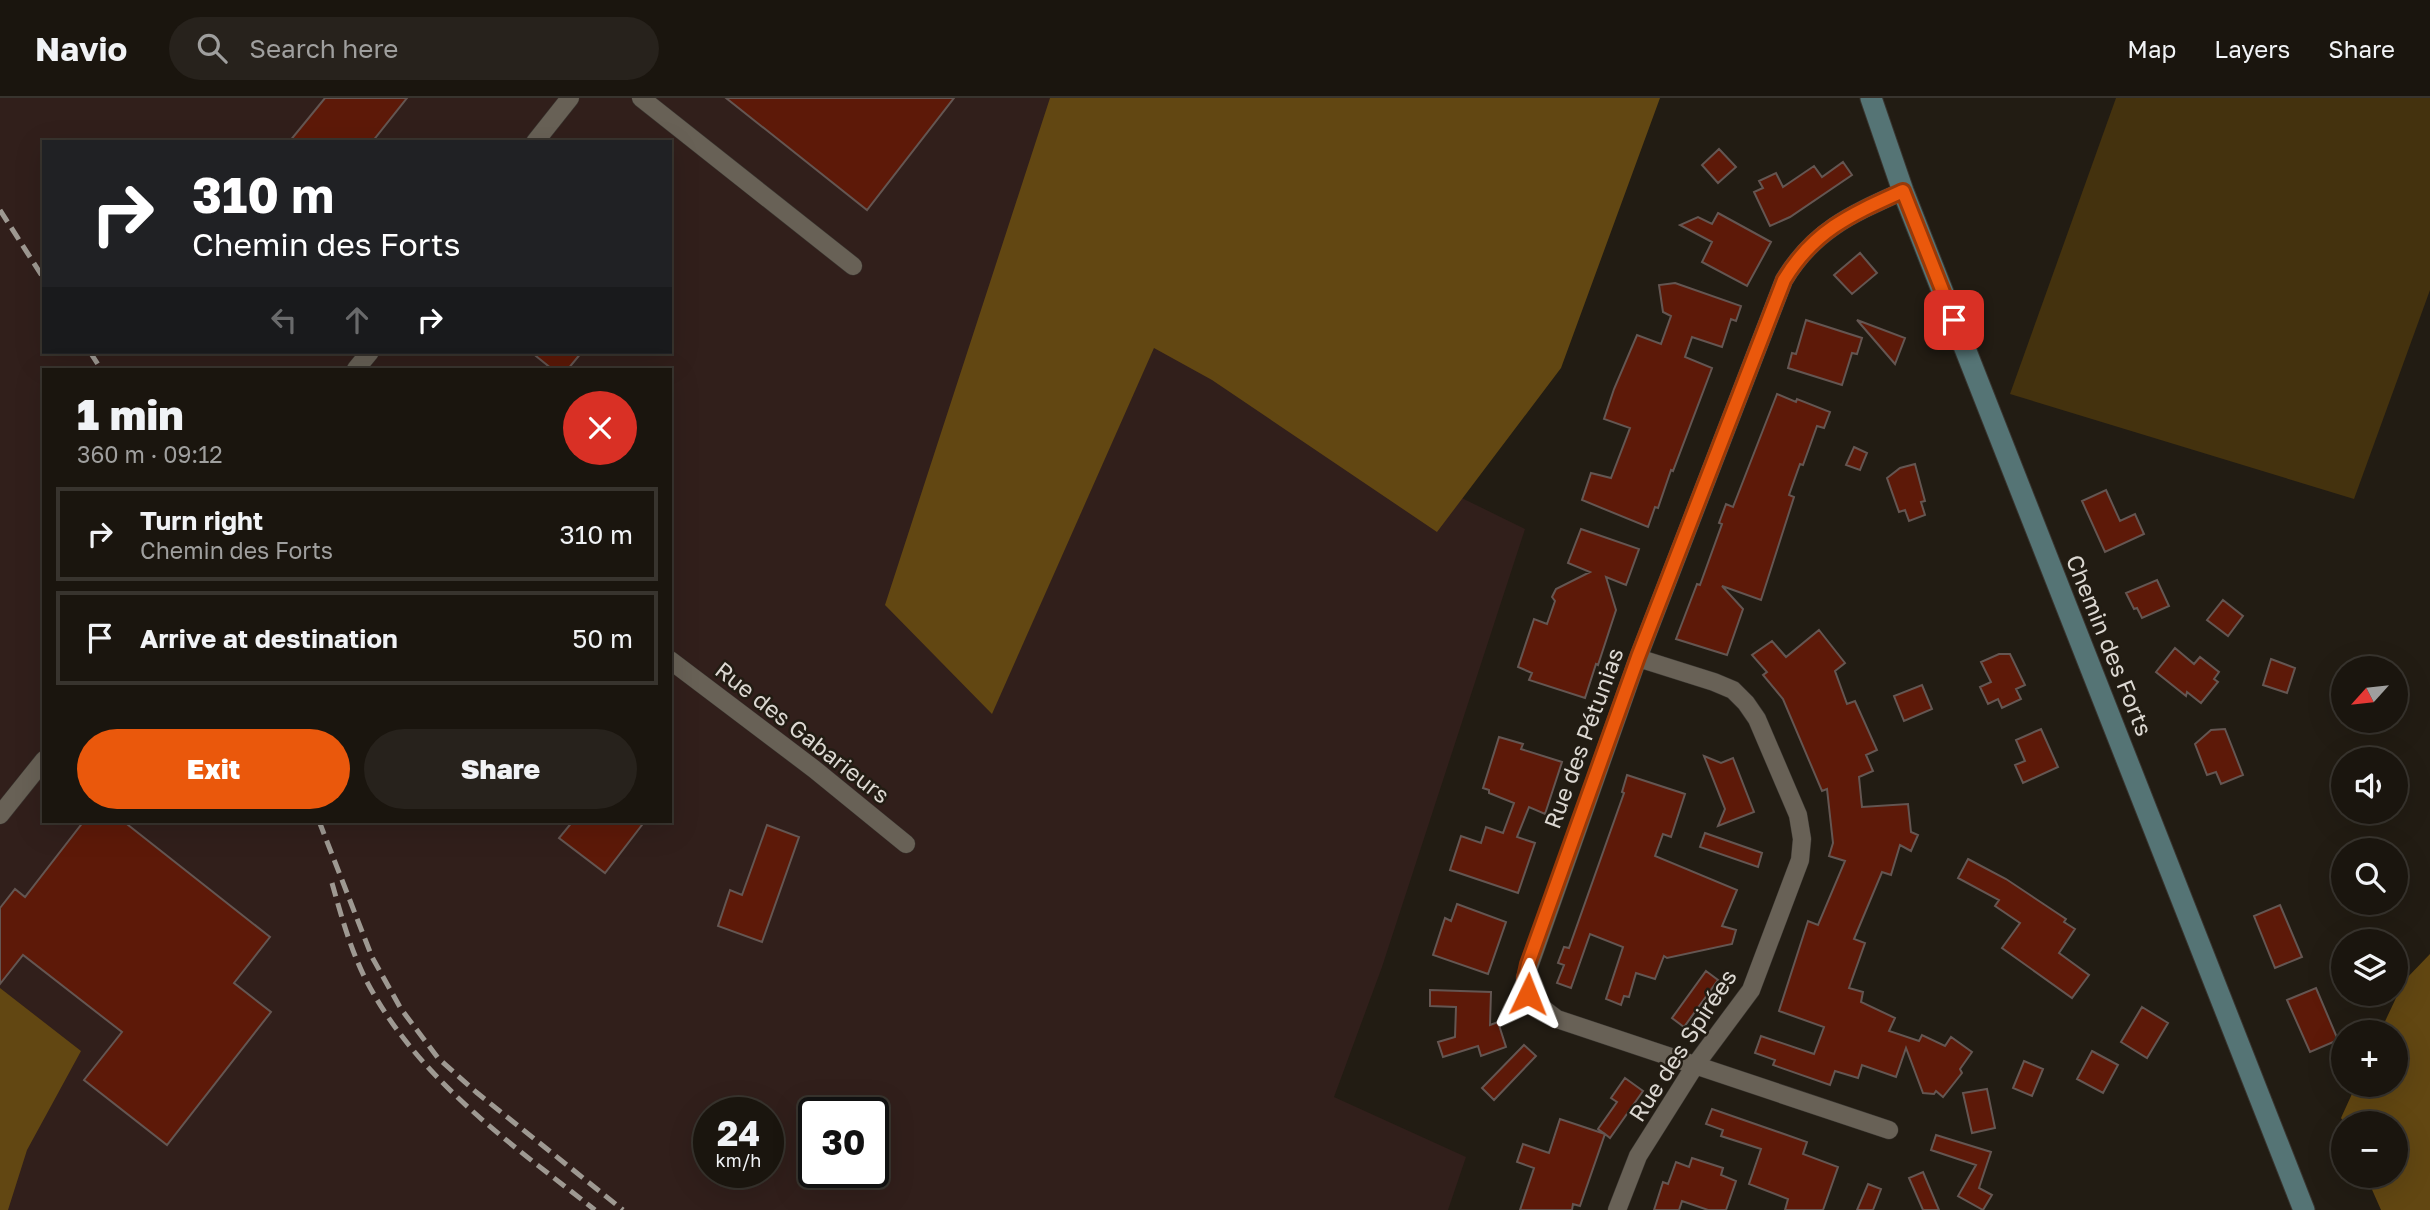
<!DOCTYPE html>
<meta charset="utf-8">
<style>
:root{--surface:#1a150e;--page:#27221c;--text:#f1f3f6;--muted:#9f9f9e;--line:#38342e;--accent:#ea580c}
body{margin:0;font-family:"Golos Text",sans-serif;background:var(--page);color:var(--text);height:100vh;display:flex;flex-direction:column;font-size:26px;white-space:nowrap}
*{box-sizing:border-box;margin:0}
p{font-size:23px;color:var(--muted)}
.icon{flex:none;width:38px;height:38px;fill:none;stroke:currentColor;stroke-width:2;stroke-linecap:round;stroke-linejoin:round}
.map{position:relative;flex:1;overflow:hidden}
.side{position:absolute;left:42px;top:270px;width:630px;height:455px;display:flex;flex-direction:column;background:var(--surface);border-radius:0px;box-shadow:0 7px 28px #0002,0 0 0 2px var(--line)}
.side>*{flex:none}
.guide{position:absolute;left:42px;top:42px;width:630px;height:214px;border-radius:0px;box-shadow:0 7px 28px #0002,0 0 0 2px var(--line);background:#202124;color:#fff;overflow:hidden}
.needle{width:46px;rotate:243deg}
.tools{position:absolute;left:2331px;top:558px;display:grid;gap:14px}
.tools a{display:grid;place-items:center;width:77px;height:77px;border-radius:50%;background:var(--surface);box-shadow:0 7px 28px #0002,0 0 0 2px var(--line);font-size:35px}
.speed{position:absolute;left:693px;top:999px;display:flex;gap:14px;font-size:35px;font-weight:700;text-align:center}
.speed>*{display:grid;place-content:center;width:91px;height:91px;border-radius:50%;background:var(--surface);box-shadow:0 7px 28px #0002,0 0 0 2px var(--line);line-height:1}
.speed small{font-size:18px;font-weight:400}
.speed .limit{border:4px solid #111;border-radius:10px;background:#fff;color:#111}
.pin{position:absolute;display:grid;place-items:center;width:60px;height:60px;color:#fff;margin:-30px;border-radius:14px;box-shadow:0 4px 10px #0006}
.me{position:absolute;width:77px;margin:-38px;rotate:2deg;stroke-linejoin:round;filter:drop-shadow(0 0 5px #0008)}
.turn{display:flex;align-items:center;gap:24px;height:147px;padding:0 35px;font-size:32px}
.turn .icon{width:91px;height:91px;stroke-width:2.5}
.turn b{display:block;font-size:49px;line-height:60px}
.lanes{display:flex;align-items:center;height:66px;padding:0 35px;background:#0003;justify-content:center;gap:35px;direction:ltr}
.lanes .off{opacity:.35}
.round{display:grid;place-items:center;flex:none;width:74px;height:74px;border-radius:37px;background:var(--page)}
.summary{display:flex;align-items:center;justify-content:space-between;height:119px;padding:0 35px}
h1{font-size:42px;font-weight:800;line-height:52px}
.primary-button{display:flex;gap:14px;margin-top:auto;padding:14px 35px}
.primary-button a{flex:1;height:80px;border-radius:42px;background:var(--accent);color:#fff;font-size:28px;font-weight:800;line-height:80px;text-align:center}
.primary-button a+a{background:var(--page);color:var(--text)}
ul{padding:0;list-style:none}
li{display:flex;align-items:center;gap:21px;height:94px;margin:0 14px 10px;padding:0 21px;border:4px solid var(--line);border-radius:0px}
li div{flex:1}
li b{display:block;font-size:26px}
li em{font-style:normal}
header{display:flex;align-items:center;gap:42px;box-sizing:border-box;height:98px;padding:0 35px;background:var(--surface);border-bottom:2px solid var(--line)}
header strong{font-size:33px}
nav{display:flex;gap:38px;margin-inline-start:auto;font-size:24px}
.search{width:490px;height:63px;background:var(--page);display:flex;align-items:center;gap:18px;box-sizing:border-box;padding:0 24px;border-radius:38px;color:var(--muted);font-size:26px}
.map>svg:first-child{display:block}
.industrial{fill:#311f1b;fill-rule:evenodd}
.green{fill:#44320e}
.forest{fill:#624712}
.building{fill:#5d1908;stroke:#645652;stroke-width:2}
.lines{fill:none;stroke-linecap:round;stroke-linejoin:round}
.street-casing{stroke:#393530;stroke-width:19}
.secondary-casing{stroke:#393530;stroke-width:23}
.street{stroke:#686156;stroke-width:18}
.secondary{stroke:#557475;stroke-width:21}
.rail{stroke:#9e9992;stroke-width:5;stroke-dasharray:14 7;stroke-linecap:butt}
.route-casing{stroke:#983908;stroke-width:18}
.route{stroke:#ea580c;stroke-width:12}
.labels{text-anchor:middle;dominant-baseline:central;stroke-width:5;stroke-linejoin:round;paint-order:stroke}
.street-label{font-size:23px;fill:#dcd8d2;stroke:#221c13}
</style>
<header>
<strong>Navio</strong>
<div class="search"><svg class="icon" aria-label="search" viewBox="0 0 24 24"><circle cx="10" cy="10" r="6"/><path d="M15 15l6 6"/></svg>Search here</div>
<nav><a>Map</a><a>Layers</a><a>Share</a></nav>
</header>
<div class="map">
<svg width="2430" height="1112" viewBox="0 0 2430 1112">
<rect width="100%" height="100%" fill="#221c13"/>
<path class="industrial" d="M 0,0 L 1051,0 L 992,615 L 1154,249 L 1525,431 L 1382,869 L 1334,999 L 1466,1059 L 1448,1112 L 0,1112 ZM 44,44 L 670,44 L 670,254 L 44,254 ZM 44,271 L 670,271 L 670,723 L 44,723 ZM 709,1015 L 768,1015 L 768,1074 L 709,1074 ZM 814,1015 L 873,1015 L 873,1074 L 814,1074 Z"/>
<path class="green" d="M 2116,0 L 2430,0 L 2430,192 L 2354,401 L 2010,296 Z"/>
<path class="forest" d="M 1050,0 L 1660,0 L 1561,270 L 1437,434 L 1212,282 L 1154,250 L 992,616 L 885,507 Z
M 2430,856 L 2430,1112 L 2381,1112 L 2366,1078 L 2396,1078 L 2396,1026 L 2344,1025 L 2341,1020 L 2356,987 L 2396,987 L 2396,934 L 2380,934 L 2404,883 Z
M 0,890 L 81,953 L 27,1052 L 8,1112 L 0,1112 Z"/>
<path class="building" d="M 325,0 L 407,0 L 372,44 L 289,44 Z
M 726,0 L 954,0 L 867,112 Z
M 1719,51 L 1736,69 L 1718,85 L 1702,67 Z
M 1843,64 L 1852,77 L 1790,119 L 1770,128 L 1754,94 L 1763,90 L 1759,83 L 1776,75 L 1783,89 L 1814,68 L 1822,79 Z
M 1718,115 L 1771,144 L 1747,188 L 1702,164 L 1712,144 L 1680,127 L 1698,119 L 1712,126 Z
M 1860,155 L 1877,175 L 1852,196 L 1834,177 Z
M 1675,185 L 1741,208 L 1736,223 L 1731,221 L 1722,249 L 1692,239 L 1685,259 L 1712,270 L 1673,373 L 1671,372 L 1658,410 L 1655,409 L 1648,429 L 1582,402 L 1591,375 L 1611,380 L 1630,330 L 1604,321 L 1614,291 L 1637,237 L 1661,246 L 1671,218 L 1663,214 L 1659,187 Z
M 1806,222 L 1862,240 L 1857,256 L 1852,255 L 1842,287 L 1788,270 L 1792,255 L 1796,256 Z
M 1857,222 L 1905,240 L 1895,266 Z
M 531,254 L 582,254 L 568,271 L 552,271 Z
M 1777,296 L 1796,304 L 1797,301 L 1830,314 L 1824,330 L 1817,328 L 1803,367 L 1800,366 L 1789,397 L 1794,399 L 1761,502 L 1722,488 L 1743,511 L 1727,557 L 1676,541 L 1697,486 L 1700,487 L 1722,426 L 1719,425 L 1726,406 L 1733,409 Z
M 1854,349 L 1867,355 L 1860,372 L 1846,367 Z
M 1915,366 L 1925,403 L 1921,404 L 1925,417 L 1909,423 L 1905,412 L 1899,414 L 1887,380 L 1900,370 Z
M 2106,392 L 2120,423 L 2135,416 L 2144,436 L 2105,454 L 2082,403 Z
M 1581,431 L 1639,451 L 1626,487 L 1606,479 L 1616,512 L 1598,567 L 1596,566 L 1585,600 L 1529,582 L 1532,575 L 1518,569 L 1534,521 L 1547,526 L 1555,503 L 1552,499 L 1556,491 L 1590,474 L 1568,465 Z
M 2157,482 L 2169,508 L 2142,520 L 2137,510 L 2134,511 L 2126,495 Z
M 2223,502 L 2243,518 L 2228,538 L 2207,522 Z
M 1819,532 L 1845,565 L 1835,573 L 1847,606 L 1855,603 L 1877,652 L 1866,657 L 1873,673 L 1859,679 L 1862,709 L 1908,706 L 1911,734 L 1918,737 L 1911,753 L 1900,747 L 1891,777 L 1882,774 L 1854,841 L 1865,845 L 1849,890 L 1863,894 L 1861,904 L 1895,920 L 1889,933 L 1919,943 L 1922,937 L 1945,948 L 1951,939 L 1972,954 L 1960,971 L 1962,975 L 1943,999 L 1936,993 L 1934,996 L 1923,995 L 1906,950 L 1896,979 L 1862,967 L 1858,980 L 1835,973 L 1830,987 L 1773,967 L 1775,962 L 1755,955 L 1761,938 L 1814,956 L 1824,929 L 1779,913 L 1808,823 L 1818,827 L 1845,763 L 1829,758 L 1833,745 L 1827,691 L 1822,693 L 1783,601 L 1763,577 L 1767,574 L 1752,557 L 1772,543 L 1786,559 Z
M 2175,550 L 2194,566 L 2200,559 L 2219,574 L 2214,581 L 2218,584 L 2201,605 L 2187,594 L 2186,598 L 2156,574 Z
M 1999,556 L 2010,556 L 2025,587 L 2016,591 L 2021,601 L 2002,610 L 1998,601 L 1988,606 L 1980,589 L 1991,584 L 1981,564 Z
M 2271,561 L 2295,570 L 2287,595 L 2263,587 Z
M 1922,587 L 1932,611 L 1904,623 L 1894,598 Z
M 2041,631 L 2058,669 L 2023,685 L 2015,667 L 2025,663 L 2016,642 Z
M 2225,631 L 2243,677 L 2221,686 L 2216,674 L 2207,677 L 2195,646 L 2211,632 Z
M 1499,639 L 1523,646 L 1521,651 L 1562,664 L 1545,716 L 1529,709 L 1517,739 L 1535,745 L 1518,795 L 1450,772 L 1461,738 L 1481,745 L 1486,729 L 1503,735 L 1514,705 L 1489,695 L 1489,692 L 1483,690 Z
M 1704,658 L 1721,665 L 1733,660 L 1754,714 L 1718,728 L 1725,711 Z
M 1627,677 L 1685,696 L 1671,739 L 1663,736 L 1655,758 L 1737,792 L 1722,828 L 1736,832 L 1732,846 L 1667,860 L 1664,858 L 1655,881 L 1636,875 L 1629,899 L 1624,898 L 1621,907 L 1606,901 L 1623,849 L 1590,836 L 1571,890 L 1557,885 L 1564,867 L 1558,865 L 1564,849 L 1569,850 L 1624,695 L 1622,694 Z
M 84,723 L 123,723 L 270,839 L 234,885 L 271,914 L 167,1047 L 84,982 L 122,934 L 23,857 L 0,886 L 0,810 L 15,791 L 25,799 Z
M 573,723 L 645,723 L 605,775 L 559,740 Z
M 767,727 L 799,739 L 762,844 L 718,828 L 730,792 L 742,797 Z
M 1705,735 L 1762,755 L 1758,769 L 1700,749 Z
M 1968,761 L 2006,781 L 2066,821 L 2064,824 L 2075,831 L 2059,855 L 2089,877 L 2072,900 L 2002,850 L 2020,825 L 1995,808 L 1999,802 L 1958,780 Z
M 1457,806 L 1506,824 L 1488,876 L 1433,857 L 1445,820 L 1451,823 Z
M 2280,807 L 2302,859 L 2275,870 L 2254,818 Z
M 1706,873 L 1718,882 L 1684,929 L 1672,920 Z
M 2316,890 L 2338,942 L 2310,954 L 2287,902 Z
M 1430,892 L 1491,894 L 1490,927 L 1498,924 L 1506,949 L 1481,958 L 1478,948 L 1443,959 L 1438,944 L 1455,939 L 1456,909 L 1430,908 Z
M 2142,909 L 2168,925 L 2147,960 L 2121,944 Z
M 1524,947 L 1536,958 L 1494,1002 L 1482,990 Z
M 2092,953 L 2118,967 L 2103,995 L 2077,981 Z
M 2024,963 L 2043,971 L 2032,998 L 2013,990 Z
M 1625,980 L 1643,993 L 1610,1040 L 1605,1036 L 1580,1108 L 1573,1106 L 1572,1112 L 1520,1112 L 1534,1070 L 1517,1064 L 1523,1046 L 1549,1055 L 1560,1021 L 1605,1036 L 1598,1031 L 1617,1004 L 1611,1000 Z
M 1987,991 L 1995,1030 L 1972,1035 L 1963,995 Z
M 1712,1011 L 1807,1044 L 1803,1056 L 1838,1069 L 1823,1112 L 1785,1112 L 1788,1101 L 1749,1086 L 1761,1051 L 1721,1038 L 1723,1032 L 1706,1026 Z
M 1936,1037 L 1991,1054 L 1979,1090 L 1992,1097 L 1983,1112 L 1958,1098 L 1976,1067 L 1931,1052 Z
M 1692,1060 L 1723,1070 L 1721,1077 L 1736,1083 L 1726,1112 L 1708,1112 L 1682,1103 L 1679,1112 L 1654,1112 L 1663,1084 L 1668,1086 L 1676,1064 L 1689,1069 Z
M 1923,1074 L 1939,1112 L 1923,1112 L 1909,1080 Z
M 1868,1086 L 1881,1091 L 1873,1112 L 1857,1112 Z"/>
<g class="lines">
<defs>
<path id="street" d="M 641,0 L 853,168
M 535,44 L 570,0
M 356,271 L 370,254
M 670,562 L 814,671 L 906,746
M 0,717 L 44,662
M 1889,1032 L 1557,921 C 1539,908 1530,902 1525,880 L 1638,560 L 1784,182 C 1814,132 1852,116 1903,93
M 1617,1112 L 1638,1058 L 1696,966 L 1751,892 L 1800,762 L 1802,741 L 1798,717 L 1757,621 L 1746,605 L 1733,592 L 1714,584 L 1638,560"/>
<path id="secondary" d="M 1871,0 L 1903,93 L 2304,1112"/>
</defs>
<use href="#street" class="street-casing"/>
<use href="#secondary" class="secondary-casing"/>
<use href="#street" class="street"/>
<use href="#secondary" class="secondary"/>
<path class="rail" d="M 0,112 L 44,181
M 90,254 L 101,271
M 319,723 L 372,859 L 401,911 L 438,960 L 476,994 L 623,1112
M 332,785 C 341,817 350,850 365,880 C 416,980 509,1044 595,1112"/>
</g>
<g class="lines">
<defs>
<path id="route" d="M 1528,896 L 1525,880 L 1528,866 L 1638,559 L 1784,182 C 1814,132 1852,116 1903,93 L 1954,222"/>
</defs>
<use href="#route" class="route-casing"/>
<use href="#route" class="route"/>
</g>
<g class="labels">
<g class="street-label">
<text transform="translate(2110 547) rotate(68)">Chemin des Forts</text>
<text transform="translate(803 634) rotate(38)">Rue des Gabarieurs</text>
<text transform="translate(1583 640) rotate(-70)">Rue des Pétunias</text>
<text transform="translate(1682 947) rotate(-57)">Rue des Spirées</text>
</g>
</g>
</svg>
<div class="tools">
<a><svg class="needle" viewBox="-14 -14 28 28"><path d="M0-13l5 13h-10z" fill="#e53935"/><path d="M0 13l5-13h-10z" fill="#9f9f9e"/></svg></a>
<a><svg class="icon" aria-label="sound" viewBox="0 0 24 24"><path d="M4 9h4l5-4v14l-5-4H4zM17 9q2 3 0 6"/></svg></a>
<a><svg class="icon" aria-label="search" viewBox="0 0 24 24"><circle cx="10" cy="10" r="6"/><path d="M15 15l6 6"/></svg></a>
<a><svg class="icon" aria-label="layers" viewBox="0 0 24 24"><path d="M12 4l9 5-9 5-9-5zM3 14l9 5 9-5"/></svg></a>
<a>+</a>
<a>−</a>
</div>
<div class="speed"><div>24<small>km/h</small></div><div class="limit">30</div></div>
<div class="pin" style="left:1954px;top:222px;background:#d93025"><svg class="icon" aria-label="arrive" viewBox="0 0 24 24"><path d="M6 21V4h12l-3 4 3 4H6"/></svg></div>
<svg class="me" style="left:1528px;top:896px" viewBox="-20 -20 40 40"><path d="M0-17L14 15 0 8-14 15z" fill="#ea580c" stroke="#fff" stroke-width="4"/></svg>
<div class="guide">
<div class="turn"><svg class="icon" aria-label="right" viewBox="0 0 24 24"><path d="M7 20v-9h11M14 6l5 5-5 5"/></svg><div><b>310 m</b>Chemin des Forts</div></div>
<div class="lanes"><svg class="icon off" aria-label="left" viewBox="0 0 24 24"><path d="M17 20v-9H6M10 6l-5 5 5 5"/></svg><svg class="icon off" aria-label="ahead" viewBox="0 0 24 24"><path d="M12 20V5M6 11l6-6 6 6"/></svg><svg class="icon" aria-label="right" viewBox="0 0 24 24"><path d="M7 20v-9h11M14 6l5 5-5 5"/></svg></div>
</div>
<section class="side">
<div class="summary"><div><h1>1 min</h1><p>360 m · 09:12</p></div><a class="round" style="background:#d93025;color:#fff"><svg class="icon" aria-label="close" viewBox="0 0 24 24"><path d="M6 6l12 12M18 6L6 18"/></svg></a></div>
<ul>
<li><svg class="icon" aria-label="right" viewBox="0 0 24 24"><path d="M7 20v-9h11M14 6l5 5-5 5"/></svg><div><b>Turn right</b><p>Chemin des Forts</p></div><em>310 m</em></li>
<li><svg class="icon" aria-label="arrive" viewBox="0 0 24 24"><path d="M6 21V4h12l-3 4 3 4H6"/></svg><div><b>Arrive at destination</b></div><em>50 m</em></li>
</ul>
<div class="primary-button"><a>Exit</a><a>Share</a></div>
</section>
</div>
